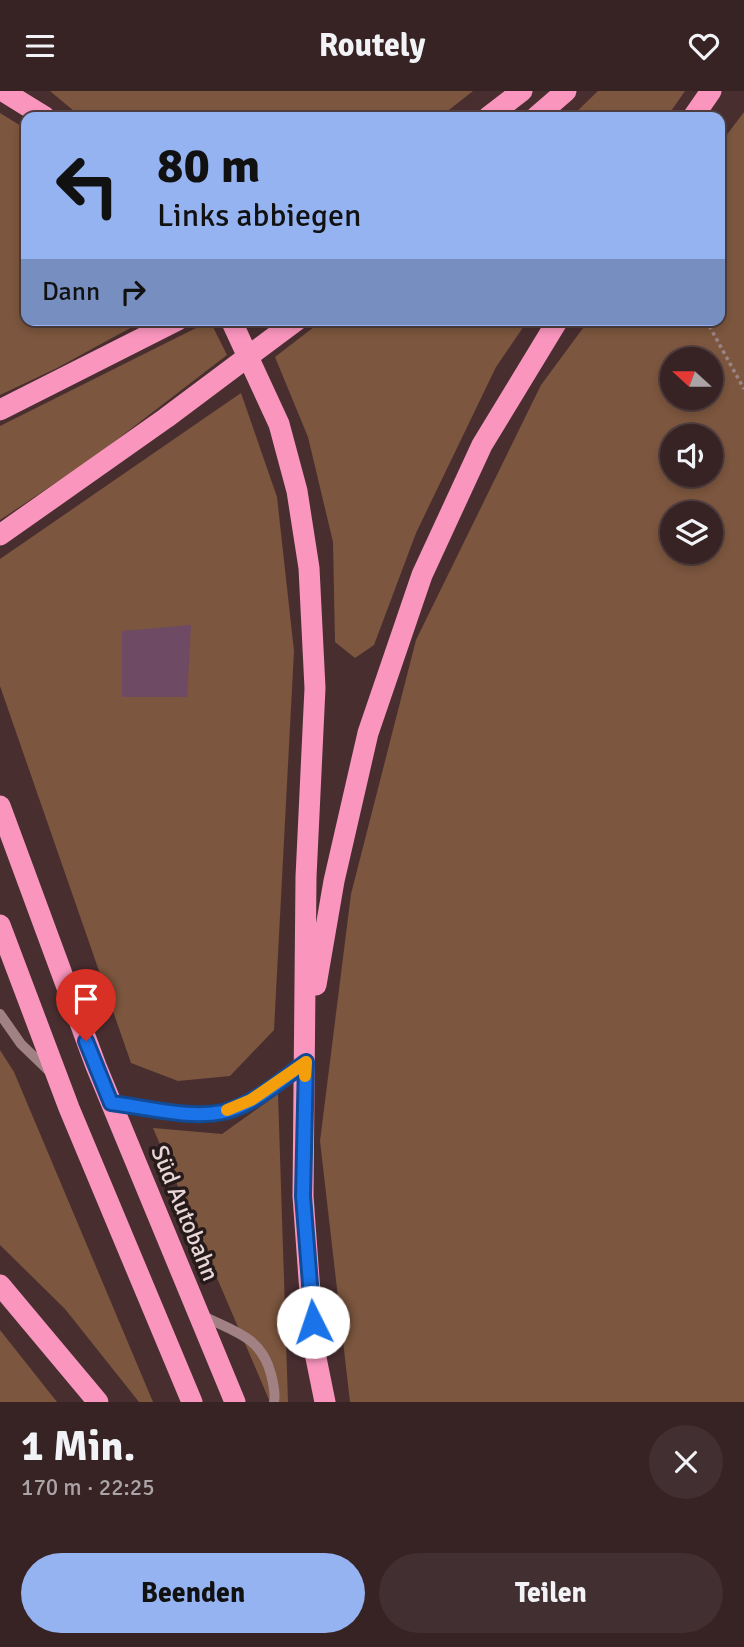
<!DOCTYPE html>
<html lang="de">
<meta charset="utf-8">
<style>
:root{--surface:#372224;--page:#422f31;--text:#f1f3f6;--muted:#aaa4a6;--line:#513f41;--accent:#95b2f1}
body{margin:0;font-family:Signika,sans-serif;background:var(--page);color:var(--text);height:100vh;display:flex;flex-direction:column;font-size:26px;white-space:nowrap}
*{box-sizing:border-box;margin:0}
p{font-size:23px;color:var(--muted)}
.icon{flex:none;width:38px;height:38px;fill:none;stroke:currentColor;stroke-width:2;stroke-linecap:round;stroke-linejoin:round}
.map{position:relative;height:1311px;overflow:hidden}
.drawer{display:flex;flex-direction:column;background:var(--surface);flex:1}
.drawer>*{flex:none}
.top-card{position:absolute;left:21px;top:21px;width:704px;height:214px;border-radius:14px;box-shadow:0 4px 10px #0003,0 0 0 2px var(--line);background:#95b2f1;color:#111;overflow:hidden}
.needle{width:46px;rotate:291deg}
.tools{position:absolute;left:660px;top:256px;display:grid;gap:14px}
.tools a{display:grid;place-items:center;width:63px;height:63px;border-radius:50%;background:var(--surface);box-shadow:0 4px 10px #0003,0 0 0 2px var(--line);font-size:35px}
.pin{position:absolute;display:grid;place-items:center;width:60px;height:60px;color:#fff;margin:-72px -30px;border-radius:50% 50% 50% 0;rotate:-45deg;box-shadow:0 0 7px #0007}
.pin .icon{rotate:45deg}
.me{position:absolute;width:77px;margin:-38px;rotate:356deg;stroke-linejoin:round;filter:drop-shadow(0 0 5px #0008)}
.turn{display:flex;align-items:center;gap:24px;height:147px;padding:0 21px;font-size:32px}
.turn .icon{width:91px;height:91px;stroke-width:2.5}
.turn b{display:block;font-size:49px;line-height:60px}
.then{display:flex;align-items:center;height:66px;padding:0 21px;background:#0003;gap:14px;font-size:26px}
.round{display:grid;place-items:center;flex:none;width:74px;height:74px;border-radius:37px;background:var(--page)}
.summary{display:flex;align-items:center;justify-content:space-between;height:119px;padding:0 21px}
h1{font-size:42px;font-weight:700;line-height:52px}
.action{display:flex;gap:14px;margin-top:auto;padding:14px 21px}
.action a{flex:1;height:80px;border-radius:42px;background:var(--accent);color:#111;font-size:28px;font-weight:700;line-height:80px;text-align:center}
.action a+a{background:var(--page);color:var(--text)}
header{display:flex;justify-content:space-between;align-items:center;height:91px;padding:0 21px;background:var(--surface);font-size:32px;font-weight:700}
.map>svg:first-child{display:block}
.forest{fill:#7c563e;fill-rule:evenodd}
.water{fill:#6e4a65}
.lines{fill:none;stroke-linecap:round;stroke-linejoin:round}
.path{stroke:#9b8486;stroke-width:3.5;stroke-dasharray:3.5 3.5;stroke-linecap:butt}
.lane{stroke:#a18183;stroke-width:10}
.highway{stroke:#fa96be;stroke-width:21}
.route-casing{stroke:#114b97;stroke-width:18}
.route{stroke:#1a73e8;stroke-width:12}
.slow{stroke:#f59e0b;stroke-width:12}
.labels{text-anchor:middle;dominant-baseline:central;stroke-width:7;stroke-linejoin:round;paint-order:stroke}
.street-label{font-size:24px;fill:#e9d7d8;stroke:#261a1b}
</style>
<header><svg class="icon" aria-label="menu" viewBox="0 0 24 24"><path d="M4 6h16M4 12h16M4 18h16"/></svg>Routely<svg class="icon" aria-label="heart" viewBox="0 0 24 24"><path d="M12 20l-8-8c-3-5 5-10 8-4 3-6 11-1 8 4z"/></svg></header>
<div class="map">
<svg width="744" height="1311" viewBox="0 0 744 1311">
<rect width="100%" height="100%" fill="#492e30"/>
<path class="forest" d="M 50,0 L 473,0 L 440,26 L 81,26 Z
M 598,0 L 685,0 L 667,26 L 571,26 Z
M 744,21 L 744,1311 L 350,1311 L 320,1050 L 351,803 L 416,549 L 541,294 L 589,229 L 719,229 L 719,54 ZM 672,268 L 710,268 L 710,306 L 672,306 ZM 672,345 L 710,345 L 710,383 L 672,383 ZM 672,422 L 710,422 L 710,460 L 672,460 Z
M 0,22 L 26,38 L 26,229 L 145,229 L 57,277 L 0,304 Z
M 323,229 L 528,229 L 496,276 L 416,442 L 374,554 L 355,567 L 335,551 L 333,451 L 308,346 L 275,266 Z
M 210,230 L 227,264 L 93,367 L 0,429 L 0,335 Z
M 241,302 L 277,406 L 294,560 L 274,939 L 230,985 L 178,990 L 131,972 L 0,595 L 0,468 Z
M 0,959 L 14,981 L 153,1311 L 139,1311 L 65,1218 L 0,1154 Z
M 278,1003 L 288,1311 L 270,1311 L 153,1037 L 222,1043 Z
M 0,1239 L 57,1311 L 0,1311 Z"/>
<path class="water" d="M 191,534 L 187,606 L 122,606 L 122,540 Z"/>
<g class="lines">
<path class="path" d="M 706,229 L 744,298"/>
<path class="lane" d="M 0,923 L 21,953 L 50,981
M 111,1012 C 146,1016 189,1029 224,1021 C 253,1013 278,991 302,973
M 201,1224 C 234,1241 261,1245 271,1283 C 273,1293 276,1301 274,1311"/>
<path class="highway" d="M 3,0 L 45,26
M 488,26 L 522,0
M 536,26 L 566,0
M 693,26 L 711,0
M 231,229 L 279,333 L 297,400 L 309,477 L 315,597 L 306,786 L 303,1105 L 314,1257 L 325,1311
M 0,319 L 178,229
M 0,444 L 166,327 L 297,229
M 0,715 L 96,975 L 235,1311
M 0,834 L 69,1017 L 192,1311
M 316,894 L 334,790 L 368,642 L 422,484 L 482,354 L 558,229
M 0,1194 L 98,1311"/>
</g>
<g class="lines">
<defs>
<path id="route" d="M 86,950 L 111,1012 C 146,1016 188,1028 223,1021 C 254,1014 281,989 306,971 L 303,1105 L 313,1231"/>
</defs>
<use href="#route" class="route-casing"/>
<use href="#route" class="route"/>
<path class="slow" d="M 227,1019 L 251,1009 L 306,971 L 305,985"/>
</g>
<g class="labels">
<g class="street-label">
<text transform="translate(185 1122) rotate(68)">Süd Autobahn</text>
</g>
</g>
</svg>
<div class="tools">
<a><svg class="needle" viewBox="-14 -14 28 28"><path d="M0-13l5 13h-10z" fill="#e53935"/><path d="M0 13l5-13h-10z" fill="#aaa4a6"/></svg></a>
<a><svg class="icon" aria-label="sound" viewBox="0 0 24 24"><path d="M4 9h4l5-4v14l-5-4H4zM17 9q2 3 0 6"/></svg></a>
<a><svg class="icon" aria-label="layers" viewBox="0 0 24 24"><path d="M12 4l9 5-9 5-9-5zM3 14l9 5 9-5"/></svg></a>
</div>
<div class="pin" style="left:86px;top:950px;background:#d93025"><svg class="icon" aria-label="arrive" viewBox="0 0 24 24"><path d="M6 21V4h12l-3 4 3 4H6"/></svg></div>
<svg class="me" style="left:313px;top:1231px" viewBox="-20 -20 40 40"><circle r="19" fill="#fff"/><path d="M0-13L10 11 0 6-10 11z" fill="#1a73e8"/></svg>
<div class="top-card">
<div class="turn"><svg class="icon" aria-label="left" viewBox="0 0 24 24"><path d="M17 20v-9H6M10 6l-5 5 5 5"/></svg><div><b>80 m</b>Links abbiegen</div></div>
<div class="then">Dann<svg class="icon" aria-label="right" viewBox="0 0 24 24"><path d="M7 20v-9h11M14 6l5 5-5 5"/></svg></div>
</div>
</div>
<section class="drawer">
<div class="summary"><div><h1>1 Min.</h1><p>170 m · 22:25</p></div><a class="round"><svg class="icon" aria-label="close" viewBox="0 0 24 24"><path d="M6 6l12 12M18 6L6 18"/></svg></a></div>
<div class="action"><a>Beenden</a><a>Teilen</a></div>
</section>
